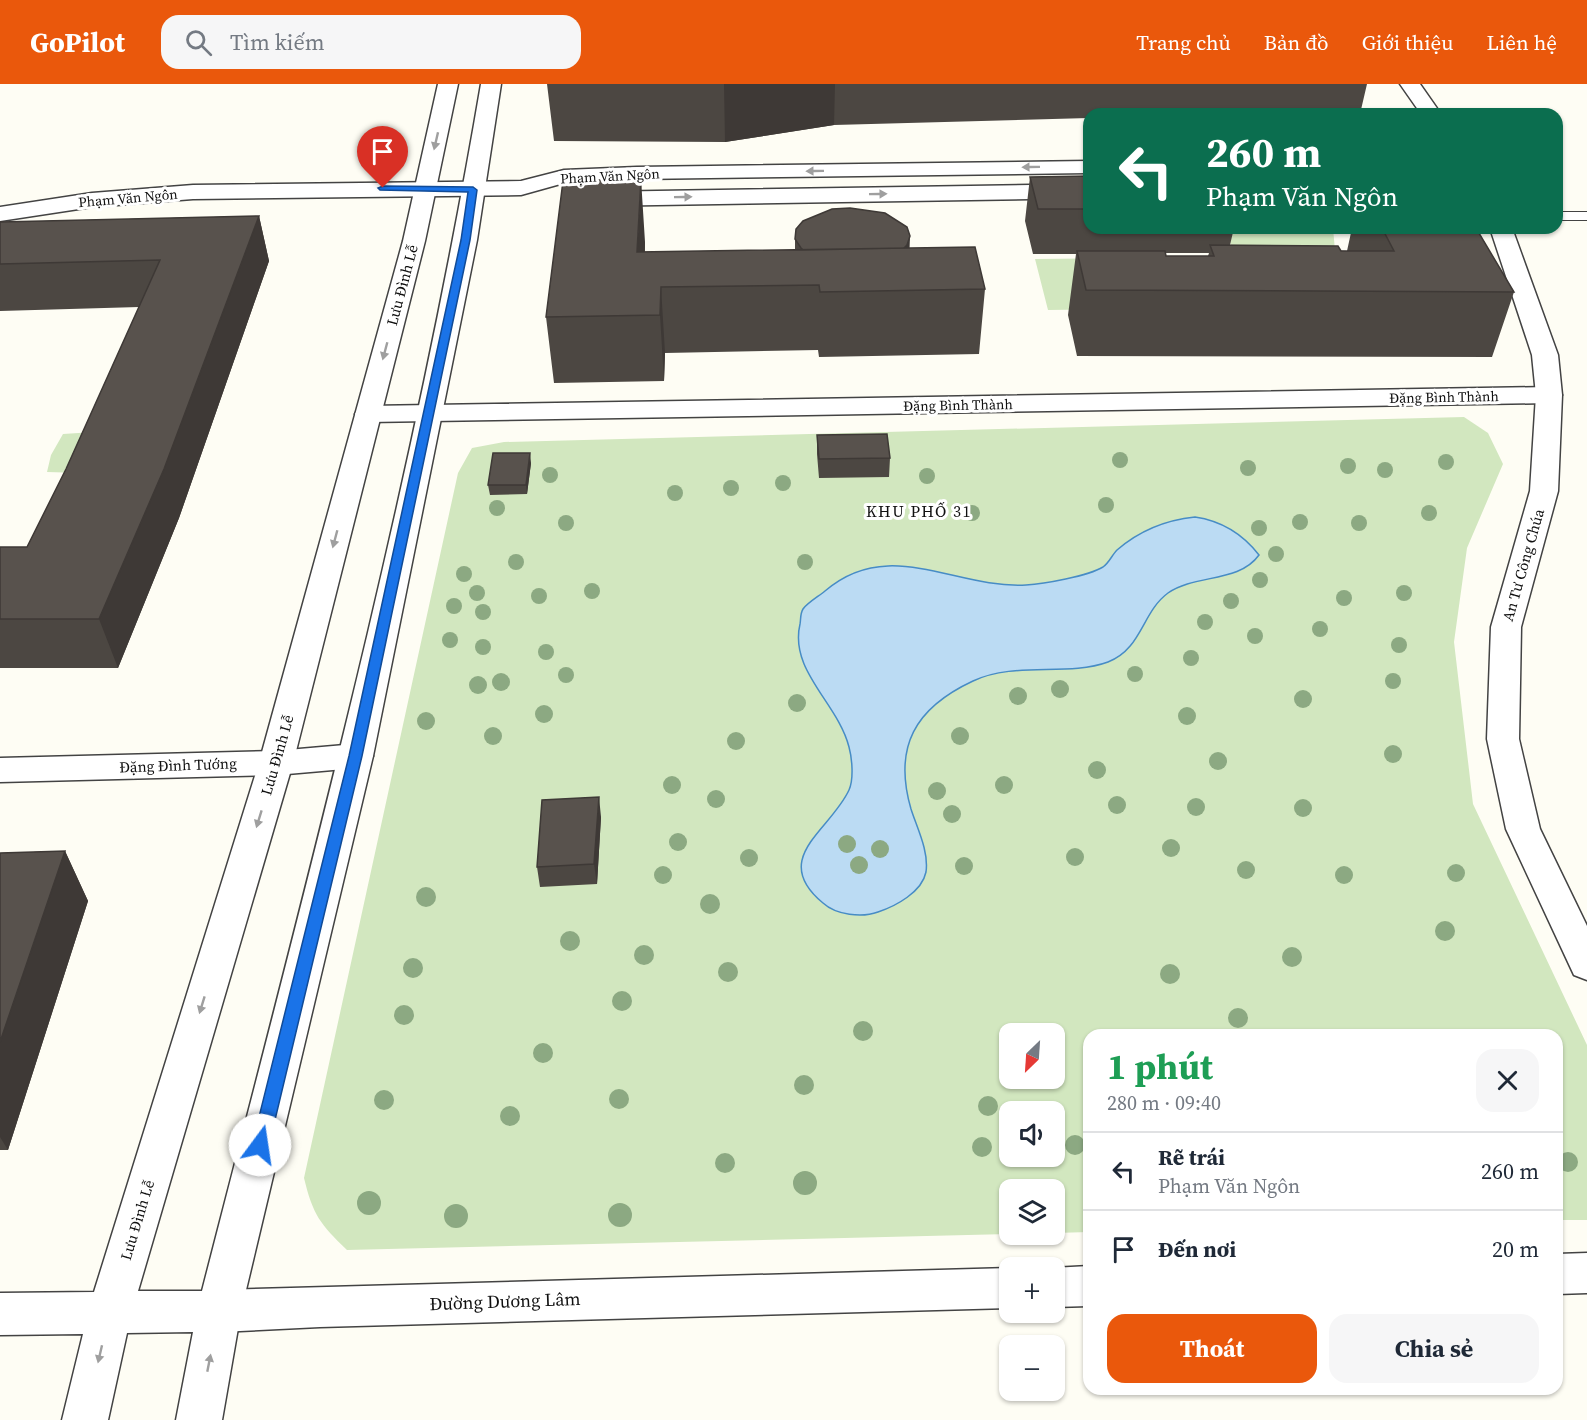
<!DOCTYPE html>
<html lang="vi">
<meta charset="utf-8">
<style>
:root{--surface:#fff;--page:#f6f6f7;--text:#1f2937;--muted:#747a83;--line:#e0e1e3;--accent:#ea580c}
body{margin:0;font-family:"Source Serif 4",serif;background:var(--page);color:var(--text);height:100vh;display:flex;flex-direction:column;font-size:22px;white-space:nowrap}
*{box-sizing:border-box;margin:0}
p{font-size:20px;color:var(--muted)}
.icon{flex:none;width:33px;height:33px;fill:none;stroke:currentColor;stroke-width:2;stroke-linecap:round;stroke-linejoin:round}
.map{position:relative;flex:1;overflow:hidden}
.details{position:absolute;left:1083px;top:945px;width:480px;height:366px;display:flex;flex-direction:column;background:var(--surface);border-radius:18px;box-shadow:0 2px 4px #0004}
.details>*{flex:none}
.banner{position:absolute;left:1083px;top:24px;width:480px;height:126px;border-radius:18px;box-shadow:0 2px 4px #0004;background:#0b6e4f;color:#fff;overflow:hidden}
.needle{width:39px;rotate:205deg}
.tools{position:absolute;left:999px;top:939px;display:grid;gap:12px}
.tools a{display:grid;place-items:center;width:66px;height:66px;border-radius:12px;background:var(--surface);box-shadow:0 2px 4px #0004;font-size:30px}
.pin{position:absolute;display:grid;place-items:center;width:51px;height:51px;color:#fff;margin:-62px -26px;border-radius:50% 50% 50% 0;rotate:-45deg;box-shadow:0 0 6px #0007}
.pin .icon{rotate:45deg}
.me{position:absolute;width:66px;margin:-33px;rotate:14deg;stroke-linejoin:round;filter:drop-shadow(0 0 4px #0008)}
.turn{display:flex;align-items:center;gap:21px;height:126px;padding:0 24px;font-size:27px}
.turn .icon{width:78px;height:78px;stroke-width:2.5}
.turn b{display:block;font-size:42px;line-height:51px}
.round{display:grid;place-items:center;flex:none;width:63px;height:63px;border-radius:18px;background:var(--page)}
.summary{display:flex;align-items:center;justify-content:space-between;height:102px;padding:0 24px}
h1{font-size:36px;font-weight:700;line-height:45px;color:#1e9e55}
.action{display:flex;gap:12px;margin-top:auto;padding:12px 24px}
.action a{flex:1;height:69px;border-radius:18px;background:var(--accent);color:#fff;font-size:24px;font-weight:700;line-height:69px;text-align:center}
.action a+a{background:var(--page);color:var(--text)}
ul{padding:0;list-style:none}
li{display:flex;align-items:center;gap:18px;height:78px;padding:0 24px;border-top:2px solid var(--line)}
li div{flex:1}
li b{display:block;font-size:22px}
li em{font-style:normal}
header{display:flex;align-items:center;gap:36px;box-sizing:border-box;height:84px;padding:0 30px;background:var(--accent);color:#fff}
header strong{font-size:28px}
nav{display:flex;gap:33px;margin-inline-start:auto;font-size:21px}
.search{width:420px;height:54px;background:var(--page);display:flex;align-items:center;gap:15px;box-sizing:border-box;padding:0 21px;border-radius:18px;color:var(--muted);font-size:22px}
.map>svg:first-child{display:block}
.green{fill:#d2e7bf;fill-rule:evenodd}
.water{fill:#bbdbf3;stroke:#478cc5;stroke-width:1.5}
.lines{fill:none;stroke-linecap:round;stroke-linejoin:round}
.service-casing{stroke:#434343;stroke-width:2}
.minor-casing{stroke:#434343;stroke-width:3}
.tertiary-casing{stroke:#434343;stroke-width:3}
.service{fill:#fff;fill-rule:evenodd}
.minor{fill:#fff;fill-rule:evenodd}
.tertiary{fill:#fff;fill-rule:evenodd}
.tree{fill:#8ca982}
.wall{fill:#4c4742;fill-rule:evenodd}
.shaded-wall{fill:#3e3936}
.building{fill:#58524d;stroke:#3e3936;stroke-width:1.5}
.oneway{fill:#9f9f9f}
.route{fill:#1a73e8;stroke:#114b97;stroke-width:1.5}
.labels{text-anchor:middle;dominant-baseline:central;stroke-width:6;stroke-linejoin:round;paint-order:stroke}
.far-street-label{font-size:14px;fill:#101010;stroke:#fff}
.street-label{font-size:15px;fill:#101010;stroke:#fff}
.neighbourhood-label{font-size:16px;letter-spacing:1.5px;fill:#101010;stroke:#fff}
.near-street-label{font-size:18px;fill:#101010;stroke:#fff}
</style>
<header>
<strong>GoPilot</strong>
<div class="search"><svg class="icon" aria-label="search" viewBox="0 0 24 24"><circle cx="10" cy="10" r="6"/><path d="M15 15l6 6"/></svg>Tìm kiếm</div>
<nav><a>Trang chủ</a><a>Bản đồ</a><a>Giới thiệu</a><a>Liên hệ</a></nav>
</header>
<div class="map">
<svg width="1587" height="1336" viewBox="0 0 1587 1336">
<rect width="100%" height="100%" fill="#fefdf4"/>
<path class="green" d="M 1225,144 L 1333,144 L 1340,222 L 1048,226 L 1035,175 L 1235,173 Z
M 1464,333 L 1488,349 L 1503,380 L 1467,464 L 1454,558 L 1473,720 L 1587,961 L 1587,1136 L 1557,1136 L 1557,951 L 1089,951 L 1089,1148 L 1055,1149 L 1054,1106 L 1010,1106 L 1009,1150 L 347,1166 C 320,1140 313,1131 304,1094 L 458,389 L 472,364 L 504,358 ZM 1010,950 L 1054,950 L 1054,994 L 1010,994 ZM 1010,1028 L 1054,1028 L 1054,1072 L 1010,1072 Z
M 94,348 L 82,389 L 47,388 L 51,371 L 63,350 Z"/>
<path class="water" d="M 1195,433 C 1222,437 1242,449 1259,471 C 1239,499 1195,490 1168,509 C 1142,528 1142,565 1108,578 C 1067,593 1015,577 973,597 C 915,624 893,663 911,725 C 917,744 929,767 926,788 C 922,808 896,822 878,828 C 862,834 836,831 823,819 C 769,774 830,747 849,706 C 854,695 852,674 849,663 C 838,619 789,587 800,540 C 801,535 800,530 803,525 C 807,519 819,512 825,507 C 889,452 955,505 1026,501 C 1044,500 1088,492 1103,483 C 1109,479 1112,471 1117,466 C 1139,447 1166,436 1195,433 Z"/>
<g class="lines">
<defs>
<path id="service" d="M 1557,128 L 1587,128 L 1587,136 L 1557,136 Z"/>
<path id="minor" d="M 1089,77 L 1089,89 L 637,95 L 564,99 L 521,111 L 193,115 L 92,123 L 0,137 L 0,123 L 92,109 L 193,101 L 521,97 L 564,86 L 637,83 Z
M 1089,100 L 1089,114 L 596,122 L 588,120 L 585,115 L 588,110 L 596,108 Z
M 1549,303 L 1558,305 L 1562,311 L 1558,317 L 1549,319 L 368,338 L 359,336 L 355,330 L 359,324 L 368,322 Z
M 356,660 L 368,664 L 373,672 L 368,680 L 356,684 L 276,691 L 0,698 L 0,674 L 276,667 Z
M 1587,1169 L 1587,1209 L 1557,1210 L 1557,1170 Z
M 1089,1182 L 1089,1222 L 1054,1223 L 1054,1184 L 1052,1184 Z
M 1010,1184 L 1010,1224 L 320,1243 L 219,1248 L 203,1242 L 197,1227 L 203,1212 L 219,1206 Z"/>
<path id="tertiary" d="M 438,0 L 458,0 L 425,157 L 293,679 L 138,1207 L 202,1207 C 305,807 412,407 481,0 L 501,0 L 477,156 L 373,672 L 241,1227 L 222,1336 L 176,1336 L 193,1248 L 127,1249 L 108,1336 L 62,1336 L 83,1250 L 0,1251 L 0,1209 L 94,1208 L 259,679 L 403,157 Z
M 1400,0 L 1420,0 L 1441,30 L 1421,30 Z
M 1490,144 L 1512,144 L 1558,271 L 1562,311 L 1558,407 L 1521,543 L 1519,655 L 1540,745 L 1587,842 L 1587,896 L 1574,891 L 1506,745 L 1487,655 L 1491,543 L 1530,407 L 1536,311 L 1532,271 Z"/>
</defs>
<use href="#service" class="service-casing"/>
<use href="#minor" class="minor-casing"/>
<use href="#tertiary" class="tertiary-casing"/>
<use href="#service" class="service"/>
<use href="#minor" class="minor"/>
<use href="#tertiary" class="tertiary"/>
</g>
<g class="tree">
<circle cx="1120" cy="376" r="8"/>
<circle cx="1446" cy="378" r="8"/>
<circle cx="1348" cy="382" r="8"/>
<circle cx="1248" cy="384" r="8"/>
<circle cx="1385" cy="386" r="8"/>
<circle cx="550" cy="391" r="8"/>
<circle cx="927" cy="392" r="8"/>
<circle cx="783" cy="399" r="8"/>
<circle cx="731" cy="404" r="8"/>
<circle cx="675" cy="409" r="8"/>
<circle cx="1106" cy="421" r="8"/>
<circle cx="497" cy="424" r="8"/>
<circle cx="972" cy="429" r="8"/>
<circle cx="1429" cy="429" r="8"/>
<circle cx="1300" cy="438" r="8"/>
<circle cx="566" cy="439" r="8"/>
<circle cx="1359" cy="439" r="8"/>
<circle cx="1259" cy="444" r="8"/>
<circle cx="1276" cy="470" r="8"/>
<circle cx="516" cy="478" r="8"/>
<circle cx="805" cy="478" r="8"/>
<circle cx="464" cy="490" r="8"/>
<circle cx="1260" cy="496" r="8"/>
<circle cx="592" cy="507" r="8"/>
<circle cx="477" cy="509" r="8"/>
<circle cx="1404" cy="509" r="8"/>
<circle cx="539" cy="512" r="8"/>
<circle cx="1344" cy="514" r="8"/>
<circle cx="1231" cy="517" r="8"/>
<circle cx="454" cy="522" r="8"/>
<circle cx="483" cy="528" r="8"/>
<circle cx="1205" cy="538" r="8"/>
<circle cx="1320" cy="545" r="8"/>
<circle cx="1255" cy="552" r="8"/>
<circle cx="450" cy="556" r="8"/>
<circle cx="1399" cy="561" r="8"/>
<circle cx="483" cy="563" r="8"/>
<circle cx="546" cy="568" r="8"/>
<circle cx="1191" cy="574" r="8"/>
<circle cx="1135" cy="590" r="8"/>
<circle cx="566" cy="591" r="8"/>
<circle cx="1393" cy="597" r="8"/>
<circle cx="501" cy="598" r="9"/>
<circle cx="478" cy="601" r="9"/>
<circle cx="1060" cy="605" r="9"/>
<circle cx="1018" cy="612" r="9"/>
<circle cx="1303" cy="615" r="9"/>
<circle cx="797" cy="619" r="9"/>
<circle cx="544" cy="630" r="9"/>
<circle cx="1187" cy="632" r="9"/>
<circle cx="426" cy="637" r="9"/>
<circle cx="493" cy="652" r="9"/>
<circle cx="960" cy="652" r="9"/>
<circle cx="736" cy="657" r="9"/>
<circle cx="1393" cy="670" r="9"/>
<circle cx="1218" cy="677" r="9"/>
<circle cx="1097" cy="686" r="9"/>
<circle cx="672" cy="701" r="9"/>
<circle cx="1004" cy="701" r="9"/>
<circle cx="937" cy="707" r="9"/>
<circle cx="716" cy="715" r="9"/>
<circle cx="1117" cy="721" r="9"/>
<circle cx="1196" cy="723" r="9"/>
<circle cx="1303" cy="724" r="9"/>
<circle cx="952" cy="730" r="9"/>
<circle cx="678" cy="758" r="9"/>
<circle cx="847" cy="760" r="9"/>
<circle cx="1171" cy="764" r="9"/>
<circle cx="880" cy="765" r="9"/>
<circle cx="1075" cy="773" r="9"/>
<circle cx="749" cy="774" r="9"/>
<circle cx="859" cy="781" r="9"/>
<circle cx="964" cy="782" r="9"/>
<circle cx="1246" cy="786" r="9"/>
<circle cx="1456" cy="789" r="9"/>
<circle cx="663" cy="791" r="9"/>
<circle cx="1344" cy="791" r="9"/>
<circle cx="426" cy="813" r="10"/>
<circle cx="710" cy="820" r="10"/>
<circle cx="1445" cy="847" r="10"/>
<circle cx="570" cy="857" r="10"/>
<circle cx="644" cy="871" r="10"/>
<circle cx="1292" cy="873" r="10"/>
<circle cx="413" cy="884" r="10"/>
<circle cx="728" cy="888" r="10"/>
<circle cx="1170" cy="890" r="10"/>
<circle cx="622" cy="917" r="10"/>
<circle cx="404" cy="931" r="10"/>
<circle cx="1238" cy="934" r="10"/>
<circle cx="863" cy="947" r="10"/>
<circle cx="543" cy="969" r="10"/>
<circle cx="804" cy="1001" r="10"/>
<circle cx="619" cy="1015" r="10"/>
<circle cx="384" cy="1016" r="10"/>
<circle cx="988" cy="1022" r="10"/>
<circle cx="510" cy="1032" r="10"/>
<circle cx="1075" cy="1061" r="10"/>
<circle cx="982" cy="1063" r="10"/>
<circle cx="1568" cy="1078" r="10"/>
<circle cx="725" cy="1079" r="10"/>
<circle cx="805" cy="1099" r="12"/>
<circle cx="369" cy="1119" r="12"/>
<circle cx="620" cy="1131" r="12"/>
<circle cx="456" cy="1132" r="12"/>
</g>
<path class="wall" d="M 547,0 L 1367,0 L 1360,30 L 1089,30 L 1089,34 L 834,41 L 725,58 L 554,57 Z
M 1089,92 L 1089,144 L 1234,144 L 1230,161 L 1347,167 L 1352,144 L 1476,144 L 1514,208 L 1492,273 L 1077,272 L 1068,231 L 1076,170 L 1033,170 L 1025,137 L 1030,93 ZM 1166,169 L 1209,169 L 1208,172 L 1166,172 Z
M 259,132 L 269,177 L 179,434 L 118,584 L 0,584 L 0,463 L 27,463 L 66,385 L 139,223 L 0,227 L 0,138 Z
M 795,155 L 910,164 L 985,205 L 979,270 L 819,273 L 818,266 L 665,269 L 664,297 L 554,299 L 546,233 L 645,158 L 645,168 L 795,166 Z
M 817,351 L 890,374 L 889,393 L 819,394 L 817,370 Z
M 531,379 L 527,410 L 490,411 L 488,401 Z
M 601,733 L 597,800 L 540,803 L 537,783 Z
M 65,767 L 88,817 L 8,1066 L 0,1066 L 0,769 Z"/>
<path class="shaded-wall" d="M 724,0 L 835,0 L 834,41 L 725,58 Z
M 641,95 L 645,158 L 641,232 L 637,168 Z
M 259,132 L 269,177 L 179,434 L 118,584 L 99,535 Z
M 910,152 L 909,179 L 884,202 Z
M 661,203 L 665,269 L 664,297 L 660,231 Z
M 530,369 L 531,379 L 527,410 L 526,401 Z
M 599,713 L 601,733 L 597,800 L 594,780 Z
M 65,767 L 88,817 L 8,1066 L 0,1053 L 0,958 Z"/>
<path class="building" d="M 1089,92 L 1089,125 L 1038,125 L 1030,93 Z
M 641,95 L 637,168 L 975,163 L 985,205 L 820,208 L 819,201 L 661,203 L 660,231 L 546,233 L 563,97 Z
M 850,124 L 885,129 L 907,143 L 910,152 L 907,161 L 904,164 L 803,166 L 801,164 L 795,155 L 796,145 L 803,137 L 832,125 Z
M 259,132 L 164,385 L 99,535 L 0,535 L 0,463 L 27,463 L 66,385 L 160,176 L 0,180 L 0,138 Z
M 1382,144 L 1476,144 L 1514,208 L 1086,206 L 1077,167 L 1165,167 L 1166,172 L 1214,172 L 1210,161 L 1338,162 L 1341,167 L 1394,167 Z
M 887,350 L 890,374 L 819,375 L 817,351 Z
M 493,369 L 530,369 L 526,401 L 488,401 Z
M 599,713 L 594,780 L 537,783 L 542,716 Z
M 65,767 L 0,958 L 0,769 Z"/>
<defs><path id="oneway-solid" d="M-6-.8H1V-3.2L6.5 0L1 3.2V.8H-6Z" transform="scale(1.5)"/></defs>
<g class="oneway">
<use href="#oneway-solid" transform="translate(436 57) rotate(103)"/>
<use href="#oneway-solid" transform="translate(1031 83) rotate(179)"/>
<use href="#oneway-solid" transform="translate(815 87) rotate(179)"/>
<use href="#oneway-solid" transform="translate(878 110) rotate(-1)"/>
<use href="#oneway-solid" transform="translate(683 113) rotate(-1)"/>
<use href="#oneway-solid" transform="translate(385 267) rotate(105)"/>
<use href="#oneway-solid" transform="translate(335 455) rotate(105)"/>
<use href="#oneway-solid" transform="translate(259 735) rotate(107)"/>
<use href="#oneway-solid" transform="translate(202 921) rotate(107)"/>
<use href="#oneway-solid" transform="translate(100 1270) rotate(103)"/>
<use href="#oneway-solid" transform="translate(209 1279) rotate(-79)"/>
</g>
<path class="route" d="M 383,102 L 473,103 L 477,106 L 470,156 L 362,672 L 269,1061 L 266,1066 L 260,1068 L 254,1066 L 252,1061 L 349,672 L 461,156 L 468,108 L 380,106 L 378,104 Z"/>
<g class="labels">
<g class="far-street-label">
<text transform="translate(610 92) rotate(-3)">Phạm Văn Ngôn</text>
<text transform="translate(128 114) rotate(-5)">Phạm Văn Ngôn</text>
<text transform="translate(1444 313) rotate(-1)">Đặng Bình Thành</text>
<text transform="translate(958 321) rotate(-1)">Đặng Bình Thành</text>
</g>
<g class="street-label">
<text transform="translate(402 201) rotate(-75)">Lưu Đình Lễ</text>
<text transform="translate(1523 481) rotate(-74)">An Tư Công Chúa</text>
<text transform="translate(277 671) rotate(-74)">Lưu Đình Lễ</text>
<text transform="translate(178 681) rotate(-2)">Đặng Đình Tướng</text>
<text transform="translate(137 1136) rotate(-73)">Lưu Đình Lễ</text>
</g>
<g class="neighbourhood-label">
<text x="919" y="427">KHU PHỐ 31</text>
</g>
<g class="near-street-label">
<text transform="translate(505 1217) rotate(-2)">Đường Dương Lâm</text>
</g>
</g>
</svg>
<div class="tools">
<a><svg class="needle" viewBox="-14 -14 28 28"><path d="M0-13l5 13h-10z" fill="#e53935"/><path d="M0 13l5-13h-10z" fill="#747a83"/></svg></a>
<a><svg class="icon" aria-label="sound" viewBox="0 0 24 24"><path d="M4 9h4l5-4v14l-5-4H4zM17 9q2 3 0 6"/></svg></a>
<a><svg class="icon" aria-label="layers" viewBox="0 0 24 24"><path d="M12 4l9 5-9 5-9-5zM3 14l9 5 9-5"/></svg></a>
<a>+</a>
<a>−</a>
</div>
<div class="pin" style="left:383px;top:104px;background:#d93025"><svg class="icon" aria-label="arrive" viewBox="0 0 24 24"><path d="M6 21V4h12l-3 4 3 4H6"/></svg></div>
<svg class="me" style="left:260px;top:1061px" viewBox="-20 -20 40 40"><circle r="19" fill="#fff"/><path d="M0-13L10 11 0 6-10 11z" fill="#1a73e8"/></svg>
<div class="banner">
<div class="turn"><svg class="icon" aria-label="left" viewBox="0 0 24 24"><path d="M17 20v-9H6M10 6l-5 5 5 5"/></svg><div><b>260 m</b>Phạm Văn Ngôn</div></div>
</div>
<section class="details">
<div class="summary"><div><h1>1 phút</h1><p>280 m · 09:40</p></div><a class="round"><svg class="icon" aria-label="close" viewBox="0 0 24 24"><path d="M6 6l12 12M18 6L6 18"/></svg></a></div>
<ul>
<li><svg class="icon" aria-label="left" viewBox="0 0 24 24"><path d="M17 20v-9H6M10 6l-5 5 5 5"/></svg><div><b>Rẽ trái</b><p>Phạm Văn Ngôn</p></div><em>260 m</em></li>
<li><svg class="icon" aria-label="arrive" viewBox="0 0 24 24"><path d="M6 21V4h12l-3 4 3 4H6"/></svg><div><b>Đến nơi</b></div><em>20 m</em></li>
</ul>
<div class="action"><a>Thoát</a><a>Chia sẻ</a></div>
</section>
</div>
